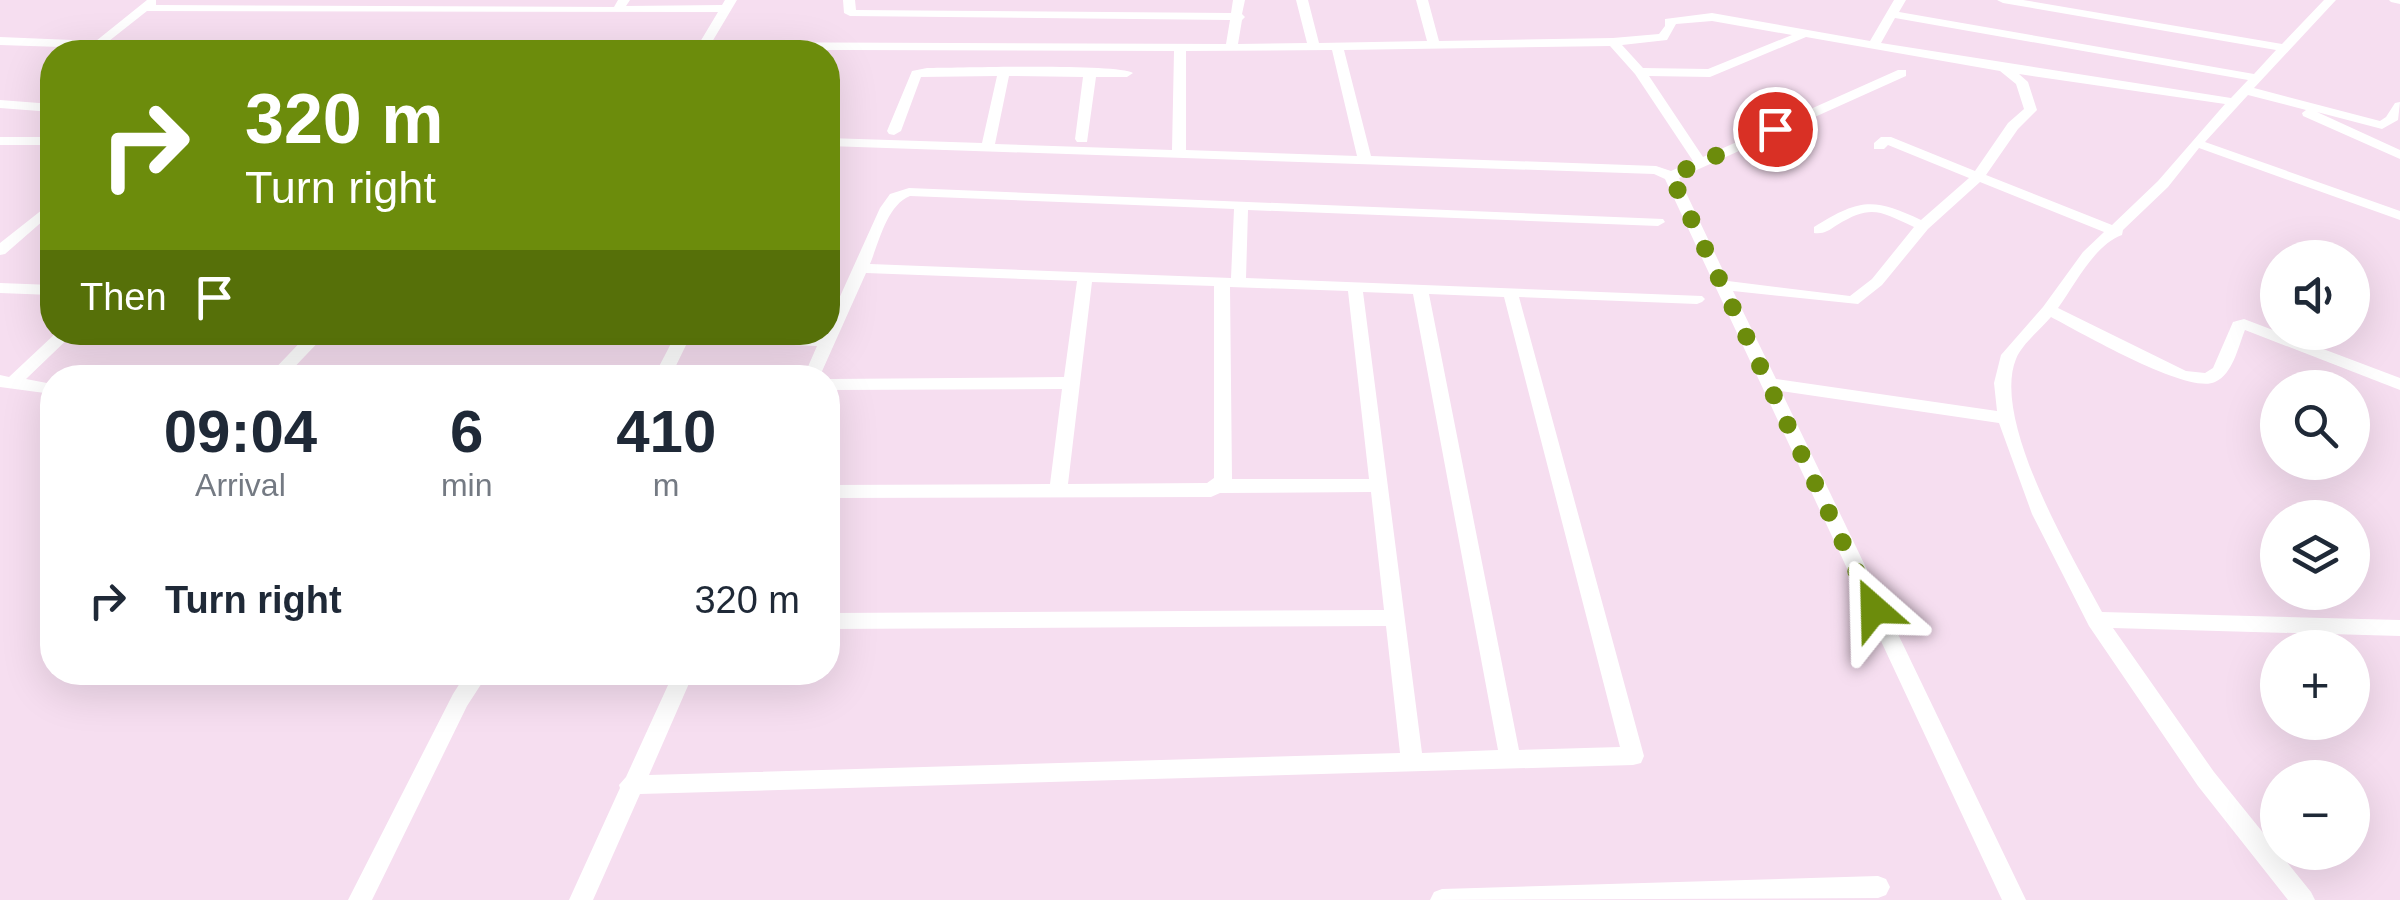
<!DOCTYPE html>
<meta charset="utf-8">
<style>
:root{--surface:#fff;--page:#f6f6f7;--text:#1f2937;--muted:#747a83}
body{margin:0;font-family:Helvetica,sans-serif;background:var(--page);color:var(--text);height:100vh;display:flex;flex-direction:column;font-size:38px;white-space:nowrap}
*{box-sizing:border-box;margin:0}
p{font-size:32px;color:var(--muted)}
.icon{flex:none;width:55px;height:55px;fill:none;stroke:currentColor;stroke-width:2;stroke-linecap:round;stroke-linejoin:round}
.map{position:relative;flex:1;overflow:hidden}
.side{position:absolute;left:40px;top:365px;width:800px;height:320px;display:flex;flex-direction:column;background:var(--surface);border-radius:40px;box-shadow:0 10px 40px #0002}
.side>*{flex:none}
.top-card{position:absolute;left:40px;top:40px;width:800px;height:305px;border-radius:40px;box-shadow:0 10px 40px #0002;background:#6c8c0c;color:#fff;overflow:hidden}
.controls{position:absolute;left:2260px;top:240px;display:grid;gap:20px}
.controls a{display:grid;place-items:center;width:110px;height:110px;border-radius:50%;background:var(--surface);box-shadow:0 10px 40px #0002;font-size:50px}
.pin{position:absolute;display:grid;place-items:center;width:85px;height:85px;color:#fff;margin:-42px;border:5px solid #fff;border-radius:50%;box-shadow:0 2px 10px #0007}
.me{position:absolute;width:110px;margin:-55px;rotate:335deg;stroke-linejoin:round;filter:drop-shadow(0 0 8px #0008)}
.turn{display:flex;align-items:center;gap:35px;height:210px;padding:0 40px;font-size:45px}
.turn .icon{width:130px;height:130px;stroke-width:2.5}
.turn b{display:block;font-size:70px;line-height:85px}
.then{display:flex;align-items:center;height:95px;padding:0 40px;background:#0003;gap:20px;font-size:38px}
.eta{display:flex;justify-content:space-evenly;align-items:center;height:170px;text-align:center}
.eta b{font-size:60px;font-weight:800;line-height:70px}
ul{padding:0;list-style:none}
li{display:flex;align-items:center;gap:30px;height:130px;padding:0 40px}
li div{flex:1}
li b{display:block;font-size:38px}
li em{font-style:normal}
.map>svg:first-child{display:block}
.lines{fill:none;stroke-linecap:round;stroke-linejoin:round}
.minor{fill:#fff;fill-rule:evenodd}
.route{stroke:#6c8c0c;stroke-width:18;stroke-dasharray:0 32.4}
</style>
<div class="map">
<svg width="2400" height="900" viewBox="0 0 2400 900">
<rect width="100%" height="100%" fill="#f6def0"/>
<g class="lines">
<path class="minor" d="M 147,0 L 156,0 L 156,5 L 614,7 L 618,0 L 630,0 L 626,6 L 722,5 L 725,0 L 737,0 L 712,42 L 1226,44 L 1230,20 L 850,16 L 844,13 L 843,0 L 855,0 L 856,10 L 1231,13 L 1233,0 L 1245,0 L 1242,14 L 1245,17 L 1242,20 L 1238,44 L 1307,43 L 1296,0 L 1308,0 L 1319,43 L 1427,41 L 1416,0 L 1428,0 L 1439,41 L 1613,38 L 1659,34 L 1665,26 L 1665,19 L 1712,13 L 1870,41 L 1894,0 L 1906,0 L 1899,12 L 2254,74 L 2276,50 L 2003,3 L 1997,0 L 2023,0 L 2282,44 L 2324,0 L 2336,0 L 2254,88 L 2380,121 L 2386,117 L 2395,103 L 2400,102 L 2398,120 L 2382,129 L 2317,112 L 2400,150 L 2400,159 L 2303,116 L 2302,113 L 2306,110 L 2248,95 L 2205,142 L 2400,211 L 2400,220 L 2199,148 L 2168,187 L 2123,230 L 2122,235 C 2094,245 2075,285 2058,308 L 2186,371 L 2205,373 L 2213,368 L 2233,322 L 2244,319 L 2400,378 L 2400,390 L 2245,330 C 2238,347 2233,374 2215,382 C 2188,395 2080,332 2051,317 C 2040,330 2022,344 2016,359 C 1991,420 2072,556 2102,612 L 2400,620 L 2400,636 L 2113,628 L 2214,772 L 2311,892 L 2315,900 L 2288,900 L 2198,786 L 2089,626 L 2032,514 L 1999,423 L 1781,391 L 2026,900 L 2002,900 L 1665,179 L 1654,174 L 828,146 L 828,138 L 982,143 L 997,76 L 921,77 L 901,131 L 894,135 L 889,134 L 887,131 L 912,71 L 927,68 C 959,68 1116,63 1133,73 L 1127,77 L 1096,77 L 1087,142 L 1077,142 L 1075,139 L 1083,77 L 1009,76 L 995,144 L 1172,150 L 1174,51 L 534,49 L 330,52 L 336,48 L 391,43 L 700,42 L 718,12 L 147,11 L 109,41 L 298,48 L 304,52 L 213,52 L 0,45 L 0,37 L 96,41 ZM 1895,18 L 2248,80 L 2231,98 L 1881,43 ZM 1712,21 L 1792,35 L 1708,69 L 1643,68 L 1622,45 L 1667,40 L 1676,24 ZM 1806,37 L 2000,71 L 2016,84 L 2024,109 L 2008,123 L 1975,171 L 1891,137 L 1881,137 L 1874,143 L 1874,149 L 1884,149 L 1888,145 L 1969,178 L 1921,220 C 1873,197 1859,199 1814,227 L 1814,233 C 1824,234 1828,231 1837,225 C 1871,204 1880,211 1914,227 L 1872,279 L 1850,296 L 1728,281 L 1679,178 L 1906,76 L 1906,70 L 1898,70 L 1703,157 L 1649,76 L 1710,77 ZM 1610,46 L 1635,74 L 1693,161 L 1671,171 L 1656,166 L 1371,156 L 1344,50 ZM 1332,50 L 1357,156 L 1186,150 L 1186,51 ZM 2019,74 L 2225,104 L 2158,181 L 2112,225 L 1986,175 L 2018,129 L 2037,110 L 2028,82 ZM 1980,182 L 2104,232 L 2083,252 L 2043,307 L 2001,355 L 1994,383 L 1997,411 L 1776,379 L 1733,291 L 1858,304 L 1882,285 L 1928,229 Z
M 2389,0 L 2400,0 L 2400,4 L 2391,2 Z
M 0,100 L 52,104 L 52,112 L 0,108 Z
M 0,137 L 52,137 L 52,145 L 0,145 Z
M 909,188 L 1663,219 L 1665,222 L 1658,226 L 1248,210 L 1246,278 L 1702,296 L 1705,299 L 1702,302 L 1697,304 L 1519,297 L 1644,756 L 1641,763 L 1633,765 L 640,794 L 593,900 L 569,900 L 620,788 L 619,785 L 626,777 L 674,672 L 694,672 L 649,775 L 1400,753 L 1386,626 L 828,629 L 828,613 L 1384,610 L 1371,492 L 1220,493 L 1211,497 L 828,498 L 828,485 L 1050,484 L 1062,389 L 828,390 L 828,379 L 1064,377 L 1077,281 L 866,273 L 819,378 L 803,378 L 817,346 L 688,341 L 670,378 L 653,378 L 677,332 L 822,336 L 828,332 L 828,323 L 880,208 L 890,194 ZM 910,196 L 1234,209 L 1231,278 L 870,264 C 879,242 887,205 910,196 ZM 1092,282 L 1214,286 L 1214,478 L 1207,483 L 1068,484 ZM 1230,287 L 1348,291 L 1369,479 L 1232,479 ZM 1363,292 L 1413,294 L 1498,750 L 1422,753 ZM 1429,294 L 1504,297 L 1620,747 L 1519,750 Z
M 52,202 L 52,213 L 5,254 L 0,255 L 0,243 Z
M 0,283 L 52,285 L 52,295 L 0,293 Z
M 57,332 L 75,332 L 26,379 L 52,384 L 52,394 L 0,387 L 0,375 L 9,377 Z
M 310,332 L 328,332 L 284,378 L 266,378 Z
M 467,672 L 489,672 L 467,706 L 372,900 L 348,900 L 453,694 Z
M 1878,876 L 1886,879 L 1890,887 L 1886,895 L 1878,898 L 1430,900 L 1434,892 L 1442,889 Z"/>
</g>
<g class="lines">
<path class="route" d="M 1775,129 L 1671,176 L 1874,609"/>
</g>
</svg>
<div class="controls">
<a><svg class="icon" aria-label="sound" viewBox="0 0 24 24"><path d="M4 9h4l5-4v14l-5-4H4zM17 9q2 3 0 6"/></svg></a>
<a><svg class="icon" aria-label="search" viewBox="0 0 24 24"><circle cx="10" cy="10" r="6"/><path d="M15 15l6 6"/></svg></a>
<a><svg class="icon" aria-label="layers" viewBox="0 0 24 24"><path d="M12 4l9 5-9 5-9-5zM3 14l9 5 9-5"/></svg></a>
<a>+</a>
<a>−</a>
</div>
<div class="pin" style="left:1775px;top:129px;background:#d93025"><svg class="icon" aria-label="arrive" viewBox="0 0 24 24"><path d="M6 21V4h12l-3 4 3 4H6"/></svg></div>
<svg class="me" style="left:1874px;top:609px" viewBox="-20 -20 40 40"><path d="M0-17L14 15 0 8-14 15z" fill="#6c8c0c" stroke="#fff" stroke-width="4"/></svg>
<div class="top-card">
<div class="turn"><svg class="icon" aria-label="right" viewBox="0 0 24 24"><path d="M7 20v-9h11M14 6l5 5-5 5"/></svg><div><b>320 m</b>Turn right</div></div>
<div class="then">Then<svg class="icon" aria-label="arrive" viewBox="0 0 24 24"><path d="M6 21V4h12l-3 4 3 4H6"/></svg></div>
</div>
<section class="side">
<div class="eta">
<div><b>09:04</b><p>Arrival</p></div>
<div><b>6</b><p>min</p></div>
<div><b>410</b><p>m</p></div>
</div>
<ul>
<li><svg class="icon" aria-label="right" viewBox="0 0 24 24"><path d="M7 20v-9h11M14 6l5 5-5 5"/></svg><div><b>Turn right</b></div><em>320 m</em></li>
</ul>
</section>
</div>
